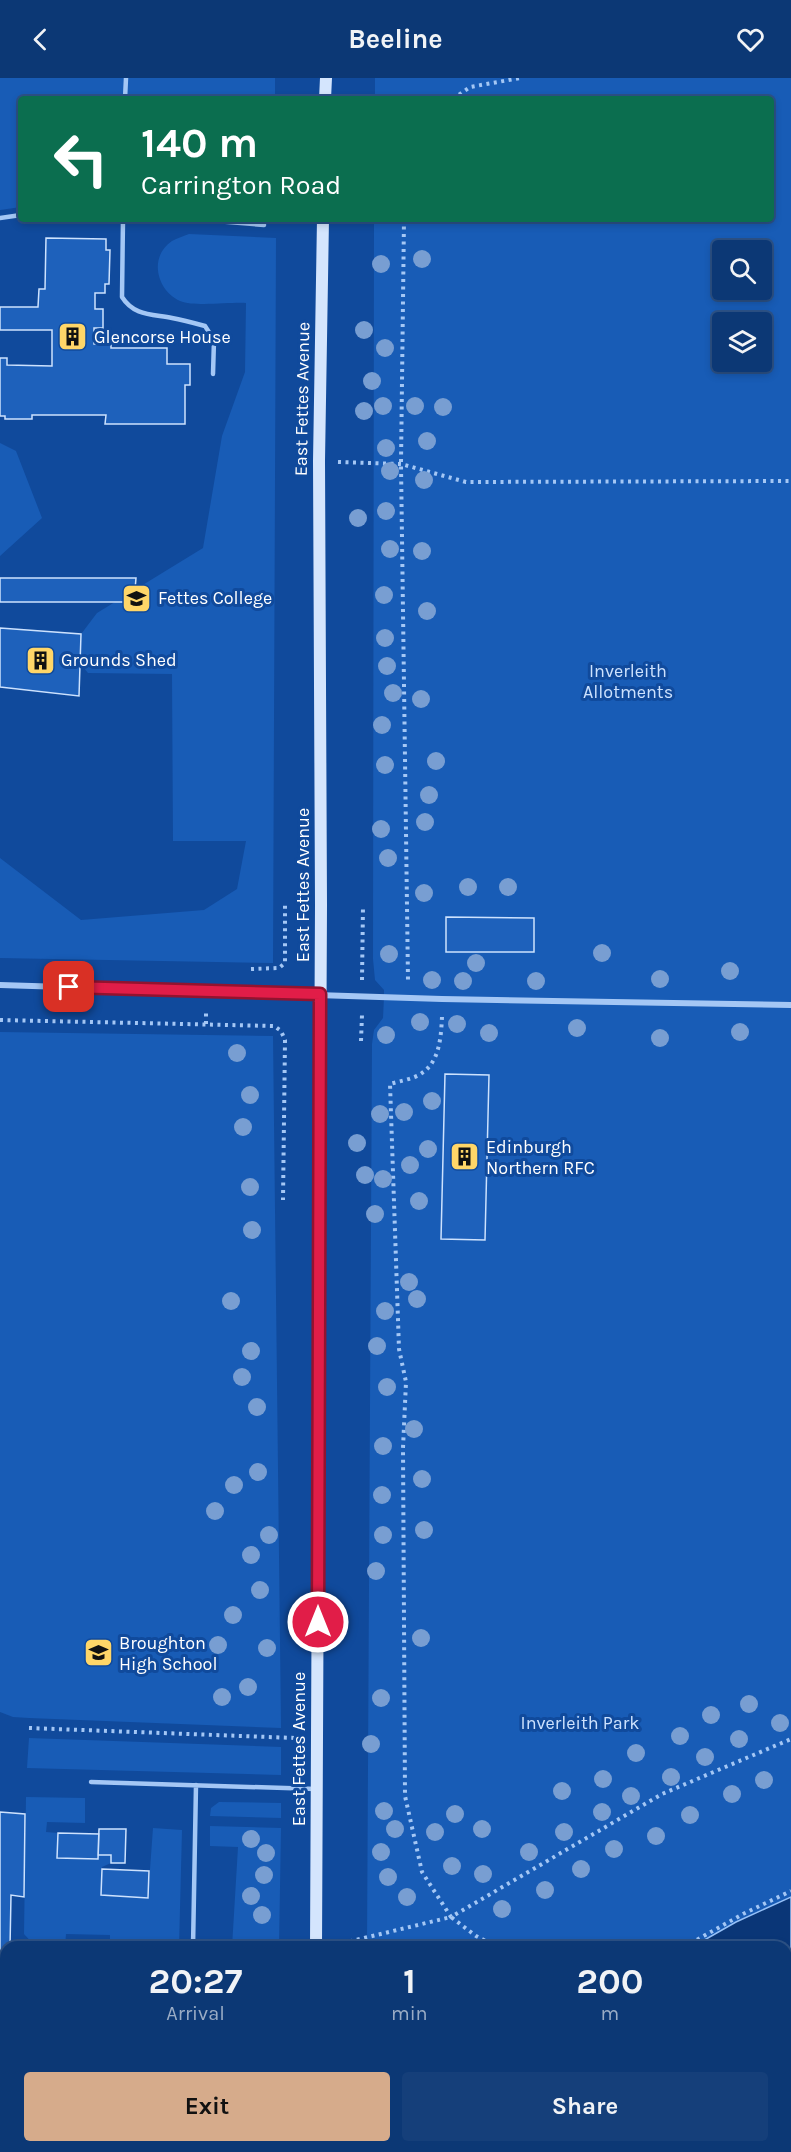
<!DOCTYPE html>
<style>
:root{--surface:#0c3875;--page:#153f7a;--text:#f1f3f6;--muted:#9aacc5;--line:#2c5287;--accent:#d6ab8b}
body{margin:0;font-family:Karla,sans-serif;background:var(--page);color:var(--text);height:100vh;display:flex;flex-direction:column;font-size:22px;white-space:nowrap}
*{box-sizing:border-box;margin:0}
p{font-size:20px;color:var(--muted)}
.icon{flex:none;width:33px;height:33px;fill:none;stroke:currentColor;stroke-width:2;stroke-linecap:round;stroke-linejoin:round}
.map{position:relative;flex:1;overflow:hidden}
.drawer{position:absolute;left:0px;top:1863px;width:792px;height:212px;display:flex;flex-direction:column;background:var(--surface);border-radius:18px 18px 0 0;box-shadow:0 3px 9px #0003,0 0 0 2px var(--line)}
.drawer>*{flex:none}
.banner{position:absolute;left:18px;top:18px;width:756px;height:126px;border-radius:6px;box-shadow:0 3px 9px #0003,0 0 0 2px var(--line);background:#0b6e4f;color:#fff;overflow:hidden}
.controls{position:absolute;left:712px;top:162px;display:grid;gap:12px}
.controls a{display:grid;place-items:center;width:60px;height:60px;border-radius:6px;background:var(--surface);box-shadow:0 3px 9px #0003,0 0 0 2px var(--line);font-size:30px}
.pin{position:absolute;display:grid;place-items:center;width:51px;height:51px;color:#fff;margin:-26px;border-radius:12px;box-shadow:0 3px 9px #0006}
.me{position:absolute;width:66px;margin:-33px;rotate:0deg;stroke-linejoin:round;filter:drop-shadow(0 0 4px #0008)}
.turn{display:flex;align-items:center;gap:21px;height:126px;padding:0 24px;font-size:27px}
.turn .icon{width:78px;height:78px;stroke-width:2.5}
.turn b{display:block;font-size:42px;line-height:51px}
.eta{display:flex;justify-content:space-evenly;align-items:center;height:102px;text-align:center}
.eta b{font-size:36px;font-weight:700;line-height:42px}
.cta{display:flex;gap:12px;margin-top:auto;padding:12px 24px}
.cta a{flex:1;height:69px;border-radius:6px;background:var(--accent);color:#111;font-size:24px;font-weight:700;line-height:69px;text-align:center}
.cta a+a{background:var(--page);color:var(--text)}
header{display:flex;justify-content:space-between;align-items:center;height:78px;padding:0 24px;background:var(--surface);font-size:27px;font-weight:700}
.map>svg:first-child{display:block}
.green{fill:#185cb6;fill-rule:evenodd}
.water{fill:#0a3677;stroke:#96c1f8;stroke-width:1.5}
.building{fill:#1e61bb;stroke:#cde2fe;stroke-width:1.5}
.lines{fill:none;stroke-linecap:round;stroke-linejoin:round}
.path{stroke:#a4c7f5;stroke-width:4;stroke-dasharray:3 4.5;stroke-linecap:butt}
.lane{stroke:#a4c7f5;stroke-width:4.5}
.street{stroke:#a4c7f5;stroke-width:6}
.secondary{stroke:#d4e5fd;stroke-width:12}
.tree{fill:#789ed2}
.route-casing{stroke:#92132f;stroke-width:15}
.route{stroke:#e11d48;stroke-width:10}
.labels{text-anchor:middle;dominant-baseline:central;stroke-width:6;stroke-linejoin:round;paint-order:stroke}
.poi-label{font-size:18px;fill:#fff;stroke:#104a9c;text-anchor:start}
.street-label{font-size:18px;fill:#fff;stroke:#104a9c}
.park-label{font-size:18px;fill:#cde2fe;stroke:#104a9c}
</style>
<header><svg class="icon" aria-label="back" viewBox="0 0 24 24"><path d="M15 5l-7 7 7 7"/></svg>Beeline<svg class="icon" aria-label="heart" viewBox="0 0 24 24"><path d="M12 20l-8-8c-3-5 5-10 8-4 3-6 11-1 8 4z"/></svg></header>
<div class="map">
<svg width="791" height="2074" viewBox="0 0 791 2074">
<rect width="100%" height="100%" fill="#104a9c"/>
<path class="green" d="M 0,0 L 275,0 L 275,21 L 21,21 L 21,129 L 0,132 Z
M 375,0 L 791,0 L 791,1989 L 786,1987 L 786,1869 L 367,1869 L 372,966 L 374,952 L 383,940 L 384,919 L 384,912 L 375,902 L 373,881 L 374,141 L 771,141 L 771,21 L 375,21 ZM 723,172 L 762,172 L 762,212 L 723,212 ZM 723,244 L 762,244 L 762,284 L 723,284 Z
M 189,156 L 276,160 L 273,885 L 0,880 L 0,780 L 81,842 L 204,832 L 237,811 L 246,763 L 173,763 L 172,596 L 88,595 L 69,572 L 97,535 L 203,470 L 222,358 L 245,294 L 246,225 C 229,224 195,229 180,223 C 157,213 148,179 172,163 C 177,160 184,158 189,156 Z
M 0,365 L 16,373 L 42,440 L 0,478 Z
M 0,954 L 273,958 L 281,1650 L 29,1640 L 13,1639 L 0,1634 Z
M 29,1660 L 281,1669 L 281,1697 L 27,1690 Z
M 26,1719 L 85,1720 L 85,1745 L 47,1744 L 46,1754 L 58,1755 L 58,1780 L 98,1781 L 98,1777 L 111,1777 L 111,1785 L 102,1789 L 101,1817 L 148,1819 L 153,1750 L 182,1752 L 179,1869 L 110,1869 L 110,1857 L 66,1856 L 65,1869 L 36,1869 L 24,1856 Z
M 219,1724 L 281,1725 L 281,1740 L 210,1738 L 211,1730 Z
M 210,1748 L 281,1750 L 279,1869 L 232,1869 L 238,1769 L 210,1768 Z
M 6,2000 L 6,2068 L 35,2069 L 29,2074 L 4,2074 Z
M 464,2068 L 724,2069 L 722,2074 L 466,2074 Z
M 233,2069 L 275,2069 L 275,2074 L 233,2074 Z"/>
<path class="water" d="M 791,1819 L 791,1938 L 786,1937 L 786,1869 L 692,1869 L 736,1844 Z"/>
<path class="building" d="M 46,160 L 106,161 L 106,172 L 110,172 L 109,206 L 105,206 L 105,215 L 95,215 L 95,231 L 103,231 L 103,250 L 94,250 L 94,266 L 111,266 L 111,270 L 167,270 L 167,286 L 190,286 L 190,307 L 185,307 L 185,346 L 105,346 L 106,337 L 32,337 L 32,341 L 5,341 L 5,338 L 0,338 L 0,280 L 7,280 L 7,287 L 52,288 L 52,252 L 0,252 L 0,229 L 38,229 L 39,211 L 45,211 Z
M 0,500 L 136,500 L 134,524 L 0,524 Z
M 0,550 L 81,556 L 79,618 L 0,609 Z
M 446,839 L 534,840 L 534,874 L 446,874 Z
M 445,996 L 489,997 L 485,1162 L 441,1161 Z
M 0,1734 L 25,1736 L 24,1819 L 11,1817 L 10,1869 L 6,1869 L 4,2074 L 0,2074 Z
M 99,1751 L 126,1751 L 125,1785 L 111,1785 L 111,1777 L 98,1777 Z
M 58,1755 L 99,1756 L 98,1781 L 57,1780 Z
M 102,1791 L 149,1793 L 148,1820 L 101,1817 Z
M 786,1987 L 791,1989 L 791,2026 L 786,2024 Z
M 786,2024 L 791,2026 L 791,2059 L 786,2058 Z
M 786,2058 L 791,2059 L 791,2074 L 752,2074 L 754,2068 L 786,2068 Z
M 410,2068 L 464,2068 L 464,2074 L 410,2074 Z
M 724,2068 L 751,2069 L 754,2068 L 752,2074 L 735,2074 Z"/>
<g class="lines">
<path class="path" d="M 453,21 L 470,9 L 520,0
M 404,141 L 401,386 L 408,902
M 338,384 L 401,386 L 466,404 L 791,403
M 251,891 L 279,890 L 285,885 L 285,827
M 362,902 L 363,828
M 442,939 C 441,958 440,983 422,995 C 414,1001 399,1003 390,1006 L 399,1271 L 406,1304 L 403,1370 L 405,1718 L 422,1794 L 451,1839 L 662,1716 L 791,1661
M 0,942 L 274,948 L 281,953 L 285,962 L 283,1122
M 206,946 L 206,932
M 361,963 L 362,937
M 29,1650 L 295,1660
M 335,1867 L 451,1839 L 476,1858 L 497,1869
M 684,1869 L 743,1836 L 791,1813
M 786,1882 L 791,1882
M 786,1944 L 791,1945"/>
<path class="lane" d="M 125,21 L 126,0
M 0,140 L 21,137
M 123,141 L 122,219 C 134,238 152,236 172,240 C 183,242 194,245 205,248 L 214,262 L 213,296
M 191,141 L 264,147
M 91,1704 L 316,1711
M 193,1869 L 196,1707
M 44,2074 L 50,2068"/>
<path class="street" d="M 0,907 L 442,921 L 791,927"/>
<path class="secondary" d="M 325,21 L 326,0
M 316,1869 L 321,827 L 319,383 L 323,141
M 316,2074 L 316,2068"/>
</g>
<g class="tree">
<circle cx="422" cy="181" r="9"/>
<circle cx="381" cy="186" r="9"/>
<circle cx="364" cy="252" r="9"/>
<circle cx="385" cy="270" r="9"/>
<circle cx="372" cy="303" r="9"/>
<circle cx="383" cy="328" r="9"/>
<circle cx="415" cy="328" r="9"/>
<circle cx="443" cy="329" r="9"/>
<circle cx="364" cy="333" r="9"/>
<circle cx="427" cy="363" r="9"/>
<circle cx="386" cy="370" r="9"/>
<circle cx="390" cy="393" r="9"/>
<circle cx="424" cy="402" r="9"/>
<circle cx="386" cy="433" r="9"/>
<circle cx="358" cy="440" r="9"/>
<circle cx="390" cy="471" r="9"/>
<circle cx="422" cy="473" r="9"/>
<circle cx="384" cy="517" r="9"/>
<circle cx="427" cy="533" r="9"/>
<circle cx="385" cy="560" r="9"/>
<circle cx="387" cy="588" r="9"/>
<circle cx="393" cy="615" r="9"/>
<circle cx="421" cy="621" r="9"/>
<circle cx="382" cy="647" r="9"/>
<circle cx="436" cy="683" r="9"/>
<circle cx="385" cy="687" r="9"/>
<circle cx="429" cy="717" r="9"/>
<circle cx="425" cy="744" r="9"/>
<circle cx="381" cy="751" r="9"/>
<circle cx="388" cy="780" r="9"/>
<circle cx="468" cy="809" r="9"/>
<circle cx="508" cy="809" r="9"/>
<circle cx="424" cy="815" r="9"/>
<circle cx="602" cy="875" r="9"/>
<circle cx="389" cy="876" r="9"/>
<circle cx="476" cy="885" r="9"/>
<circle cx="730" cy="893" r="9"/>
<circle cx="660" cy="901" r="9"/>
<circle cx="432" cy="902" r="9"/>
<circle cx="463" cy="903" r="9"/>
<circle cx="536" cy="903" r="9"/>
<circle cx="420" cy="944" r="9"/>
<circle cx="457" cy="946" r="9"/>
<circle cx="577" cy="950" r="9"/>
<circle cx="740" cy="954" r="9"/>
<circle cx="489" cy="955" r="9"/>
<circle cx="386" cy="957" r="9"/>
<circle cx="660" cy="960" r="9"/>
<circle cx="237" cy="975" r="9"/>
<circle cx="250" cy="1017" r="9"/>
<circle cx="432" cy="1023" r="9"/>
<circle cx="404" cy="1034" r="9"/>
<circle cx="380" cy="1036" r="9"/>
<circle cx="243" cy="1049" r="9"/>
<circle cx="357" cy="1065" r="9"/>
<circle cx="428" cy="1071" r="9"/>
<circle cx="410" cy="1087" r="9"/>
<circle cx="365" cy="1097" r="9"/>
<circle cx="383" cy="1101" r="9"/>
<circle cx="250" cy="1109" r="9"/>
<circle cx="419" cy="1123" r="9"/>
<circle cx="375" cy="1136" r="9"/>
<circle cx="252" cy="1152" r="9"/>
<circle cx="409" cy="1204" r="9"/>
<circle cx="417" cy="1221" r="9"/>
<circle cx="231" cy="1223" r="9"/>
<circle cx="385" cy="1233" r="9"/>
<circle cx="377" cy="1268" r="9"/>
<circle cx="251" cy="1273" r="9"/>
<circle cx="242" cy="1299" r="9"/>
<circle cx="387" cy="1309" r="9"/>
<circle cx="257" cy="1329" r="9"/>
<circle cx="414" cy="1351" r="9"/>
<circle cx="383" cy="1368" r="9"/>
<circle cx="258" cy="1394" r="9"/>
<circle cx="422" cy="1401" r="9"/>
<circle cx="234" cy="1407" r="9"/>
<circle cx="382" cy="1417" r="9"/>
<circle cx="215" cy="1433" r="9"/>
<circle cx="424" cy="1452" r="9"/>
<circle cx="269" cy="1457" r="9"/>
<circle cx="383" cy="1457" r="9"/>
<circle cx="251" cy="1477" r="9"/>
<circle cx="376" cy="1493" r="9"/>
<circle cx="260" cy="1512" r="9"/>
<circle cx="233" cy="1537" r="9"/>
<circle cx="421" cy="1560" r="9"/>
<circle cx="218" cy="1567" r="9"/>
<circle cx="267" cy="1570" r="9"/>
<circle cx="248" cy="1609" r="9"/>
<circle cx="222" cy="1619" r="9"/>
<circle cx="381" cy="1620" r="9"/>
<circle cx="749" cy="1626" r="9"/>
<circle cx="711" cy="1637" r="9"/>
<circle cx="780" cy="1645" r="9"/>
<circle cx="680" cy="1658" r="9"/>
<circle cx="739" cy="1661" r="9"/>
<circle cx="371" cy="1666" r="9"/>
<circle cx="636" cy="1675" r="9"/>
<circle cx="705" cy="1679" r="9"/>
<circle cx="671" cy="1699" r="9"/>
<circle cx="603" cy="1701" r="9"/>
<circle cx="764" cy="1702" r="9"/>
<circle cx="562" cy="1713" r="9"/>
<circle cx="732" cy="1716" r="9"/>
<circle cx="631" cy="1718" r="9"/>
<circle cx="384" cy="1733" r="9"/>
<circle cx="602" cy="1734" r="9"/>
<circle cx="455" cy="1736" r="9"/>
<circle cx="690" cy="1737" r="9"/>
<circle cx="395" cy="1751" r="9"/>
<circle cx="482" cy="1751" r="9"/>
<circle cx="435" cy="1754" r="9"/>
<circle cx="564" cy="1754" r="9"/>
<circle cx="656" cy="1758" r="9"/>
<circle cx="251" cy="1761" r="9"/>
<circle cx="614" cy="1771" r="9"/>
<circle cx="381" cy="1774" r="9"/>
<circle cx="529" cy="1774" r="9"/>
<circle cx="266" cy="1775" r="9"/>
<circle cx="452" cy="1788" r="9"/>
<circle cx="581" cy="1791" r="9"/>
<circle cx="483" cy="1796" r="9"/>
<circle cx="264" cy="1797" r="9"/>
<circle cx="388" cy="1799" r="9"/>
<circle cx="545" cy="1812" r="9"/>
<circle cx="251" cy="1818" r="9"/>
<circle cx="407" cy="1819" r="9"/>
<circle cx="502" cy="1831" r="9"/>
<circle cx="262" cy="1837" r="9"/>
</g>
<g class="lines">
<defs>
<path id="route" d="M 69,909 L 320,916 L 318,1544"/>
</defs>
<use href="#route" class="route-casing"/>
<use href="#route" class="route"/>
</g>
<defs>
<symbol id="building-square" viewBox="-11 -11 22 22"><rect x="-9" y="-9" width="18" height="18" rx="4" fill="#ffd668" stroke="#104a9c"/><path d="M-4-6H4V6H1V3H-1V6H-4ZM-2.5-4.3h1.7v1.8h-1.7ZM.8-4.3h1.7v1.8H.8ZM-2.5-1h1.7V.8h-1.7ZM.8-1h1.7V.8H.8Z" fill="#111"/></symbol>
<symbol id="school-square" viewBox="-11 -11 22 22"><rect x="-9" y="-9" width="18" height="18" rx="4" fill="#ffd668" stroke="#104a9c"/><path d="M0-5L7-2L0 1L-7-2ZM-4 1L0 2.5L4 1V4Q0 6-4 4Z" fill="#111"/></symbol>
</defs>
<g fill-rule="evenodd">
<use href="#building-square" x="56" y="242" width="33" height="33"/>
<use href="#school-square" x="120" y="504" width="33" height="33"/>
<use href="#building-square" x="24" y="566" width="33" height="33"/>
<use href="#building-square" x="448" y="1062" width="33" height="33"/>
<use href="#school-square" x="82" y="1558" width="33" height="33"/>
</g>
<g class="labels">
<g class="poi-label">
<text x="94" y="259">Glencorse House</text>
<text x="158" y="520">Fettes College</text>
<text x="61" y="582">Grounds Shed</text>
<text x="486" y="1069">Edinburgh<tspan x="486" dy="21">Northern RFC</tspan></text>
<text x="119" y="1565">Broughton<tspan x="119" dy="21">High School</tspan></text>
</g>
<g class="street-label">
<text transform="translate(302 321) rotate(-89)">East Fettes Avenue</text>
<text transform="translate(303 807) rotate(-90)">East Fettes Avenue</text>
<text transform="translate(299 1671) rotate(-90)">East Fettes Avenue</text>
</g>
<g class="park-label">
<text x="628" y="593">Inverleith<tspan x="628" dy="21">Allotments</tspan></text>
<text x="580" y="1645">Inverleith Park</text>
</g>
</g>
</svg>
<div class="controls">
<a><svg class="icon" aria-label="search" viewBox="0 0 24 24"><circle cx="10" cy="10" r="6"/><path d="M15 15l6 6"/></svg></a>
<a><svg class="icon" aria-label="layers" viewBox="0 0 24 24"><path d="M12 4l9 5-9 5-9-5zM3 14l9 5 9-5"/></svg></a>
</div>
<div class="pin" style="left:69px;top:909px;background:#d93025"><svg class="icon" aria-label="arrive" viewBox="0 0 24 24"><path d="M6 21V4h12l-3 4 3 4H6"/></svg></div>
<svg class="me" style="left:318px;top:1544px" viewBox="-20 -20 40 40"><circle r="17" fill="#e11d48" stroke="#fff" stroke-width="3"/><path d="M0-11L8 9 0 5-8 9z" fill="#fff"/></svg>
<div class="banner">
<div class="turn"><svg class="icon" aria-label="left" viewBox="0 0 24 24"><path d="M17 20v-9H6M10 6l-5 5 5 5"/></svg><div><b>140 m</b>Carrington Road</div></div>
</div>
<section class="drawer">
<div class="eta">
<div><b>20:27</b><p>Arrival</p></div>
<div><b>1</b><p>min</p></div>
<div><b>200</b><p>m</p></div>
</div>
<div class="cta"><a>Exit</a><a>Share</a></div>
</section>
</div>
